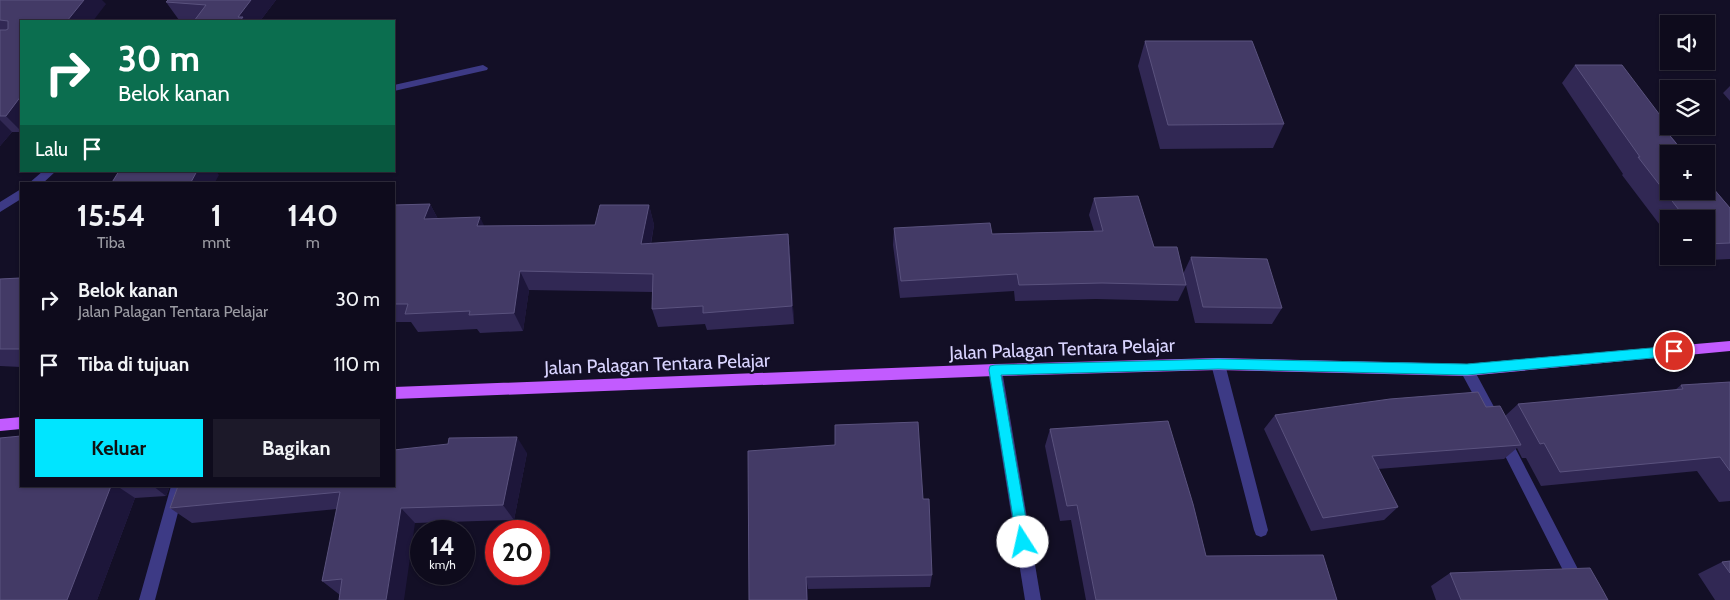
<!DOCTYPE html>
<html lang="id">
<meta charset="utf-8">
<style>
:root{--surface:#0e0b1c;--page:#1c1929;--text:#f1f3f6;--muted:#9b9ba3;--line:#2e2b3b;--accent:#00e5ff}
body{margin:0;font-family:Cabin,sans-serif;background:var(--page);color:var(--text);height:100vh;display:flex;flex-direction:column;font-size:19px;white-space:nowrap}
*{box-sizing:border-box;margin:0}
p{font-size:16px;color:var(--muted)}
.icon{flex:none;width:28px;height:28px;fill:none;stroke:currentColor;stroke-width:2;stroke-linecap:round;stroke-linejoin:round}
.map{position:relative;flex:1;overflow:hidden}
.drawer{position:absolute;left:20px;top:182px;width:375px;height:305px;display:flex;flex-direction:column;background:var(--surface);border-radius:0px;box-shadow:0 1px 4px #0004,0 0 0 1px var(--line)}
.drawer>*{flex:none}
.top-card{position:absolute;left:20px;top:20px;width:375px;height:152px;border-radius:0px;box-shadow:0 1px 4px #0004,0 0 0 1px var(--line);background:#0b6e4f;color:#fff;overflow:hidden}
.buttons{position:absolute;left:1660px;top:15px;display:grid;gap:10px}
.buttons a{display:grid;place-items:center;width:55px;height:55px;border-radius:0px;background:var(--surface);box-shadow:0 1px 4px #0004,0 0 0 1px var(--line);font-size:25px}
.speed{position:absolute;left:410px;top:520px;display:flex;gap:10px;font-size:25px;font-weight:700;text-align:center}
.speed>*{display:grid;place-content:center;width:65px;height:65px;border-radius:50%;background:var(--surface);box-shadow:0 1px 4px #0004,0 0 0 1px var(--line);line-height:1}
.speed small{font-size:12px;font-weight:400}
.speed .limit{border:8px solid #d22;background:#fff;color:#111}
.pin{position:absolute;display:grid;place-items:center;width:42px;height:42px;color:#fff;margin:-21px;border:2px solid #fff;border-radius:50%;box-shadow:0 1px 5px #0007}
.me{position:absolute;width:55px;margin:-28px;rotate:350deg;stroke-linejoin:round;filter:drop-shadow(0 0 4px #0008)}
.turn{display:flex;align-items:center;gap:18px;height:105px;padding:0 15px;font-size:22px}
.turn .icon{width:65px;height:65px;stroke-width:2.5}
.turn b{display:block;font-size:35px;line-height:42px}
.then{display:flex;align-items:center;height:48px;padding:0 15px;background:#0003;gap:10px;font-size:19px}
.eta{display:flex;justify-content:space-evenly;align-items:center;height:85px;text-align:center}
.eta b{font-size:30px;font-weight:700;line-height:35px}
.cta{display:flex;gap:10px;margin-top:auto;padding:10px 15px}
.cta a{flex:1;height:58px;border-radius:0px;background:var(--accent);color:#111;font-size:20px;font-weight:700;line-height:58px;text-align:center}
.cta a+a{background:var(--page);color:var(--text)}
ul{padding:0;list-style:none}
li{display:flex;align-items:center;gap:15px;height:65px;padding:0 15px}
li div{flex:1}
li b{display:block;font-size:19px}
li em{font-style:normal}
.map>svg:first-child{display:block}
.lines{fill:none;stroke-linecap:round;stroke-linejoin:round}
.service{fill:#3d3a85;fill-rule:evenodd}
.minor{fill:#3d3a85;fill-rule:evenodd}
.primary{fill:#c25bff;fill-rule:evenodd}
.wall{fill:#312854}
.shaded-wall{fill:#1d163a}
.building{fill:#433a66;stroke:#5a527e}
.route{fill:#00e5ff;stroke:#0095a6}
.labels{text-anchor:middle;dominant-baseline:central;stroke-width:4.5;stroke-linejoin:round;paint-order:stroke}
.street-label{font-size:19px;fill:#d9d4ff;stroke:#130f26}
</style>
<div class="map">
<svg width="1730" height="600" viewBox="0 0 1730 600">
<rect width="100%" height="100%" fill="#130f26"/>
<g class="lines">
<path class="service" d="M 995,364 L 1000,366 L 1002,370 L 1041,600 L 1025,600 L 988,370 L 990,366 Z"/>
<path class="minor" d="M 483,65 L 488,68 L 487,70 L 394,91 L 394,85 Z
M 43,171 L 56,171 L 42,184 L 28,184 Z
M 21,189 L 21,199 L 0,212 L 0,202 Z
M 1218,358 L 1223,360 L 1225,364 L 1268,530 L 1266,535 L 1261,537 L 1256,535 L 1254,530 L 1211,364 L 1213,360 Z
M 1467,364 L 1472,366 L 1500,418 L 1502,422 L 1500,426 L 1495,428 L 1490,426 L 1462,374 L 1460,370 L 1462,366 Z
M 1504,434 L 1509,436 L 1594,600 L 1578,600 L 1497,440 L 1499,436 Z
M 171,486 L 185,486 L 155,600 L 139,600 Z"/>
<path class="primary" d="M 1730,341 L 1730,351 L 1467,376 L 1218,370 L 995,376 L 394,399 L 394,387 L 995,364 L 1218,358 L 1467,364 Z
M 21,417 L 21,429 L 0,431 L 0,419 Z"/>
</g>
<path class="wall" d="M 0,0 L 106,4 L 21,21 L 21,132 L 12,132 L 0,146 Z
M 168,0 L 276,0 L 260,21 L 190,21 L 179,20 L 166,2 Z
M 1145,41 L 1284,124 L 1273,148 L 1160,149 L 1138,66 Z
M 1575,65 L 1672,131 L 1669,134 L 1730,208 L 1730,259 L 1687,261 L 1683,256 L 1706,256 L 1706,219 L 1669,219 L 1669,237 L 1622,175 L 1623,174 L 1562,83 Z
M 1730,86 L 1730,101 L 1723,93 Z
M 1094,198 L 1154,247 L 1183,274 L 1191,257 L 1282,308 L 1272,324 L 1195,323 L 1186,285 L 1178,301 L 1096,299 L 1015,301 L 1014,291 L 900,298 L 893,245 L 894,228 L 992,234 L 1094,231 L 1089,215 Z
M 430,204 L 438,219 L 484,226 L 595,225 L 649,205 L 654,225 L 651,244 L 788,234 L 790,253 L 794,324 L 707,330 L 705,324 L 658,327 L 652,309 L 653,292 L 529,290 L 523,331 L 480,333 L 477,329 L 418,332 L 411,322 L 394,322 L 394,205 Z
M 21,277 L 21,367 L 0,366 L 0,279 L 20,278 Z
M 1730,382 L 1730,501 L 1719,502 L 1697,471 L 1541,486 L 1526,458 L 1522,458 L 1517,448 L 1504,459 L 1378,469 L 1398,507 L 1384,520 L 1311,531 L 1264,429 L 1275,415 L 1486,407 L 1505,416 L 1518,404 L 1675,390 L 1681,385 Z
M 1050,429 L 1206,556 L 1337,600 L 1086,600 L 1071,520 L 1060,521 L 1045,446 Z
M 527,453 L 514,520 L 415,523 L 340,595 L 322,581 L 337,509 L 192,523 L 170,508 L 177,488 L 174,486 L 394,486 Z
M 21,486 L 170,486 L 166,496 L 135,498 L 97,600 L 0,600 Z
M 923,499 L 932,575 L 930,587 L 808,589 L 808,600 L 749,600 Z
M 1730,561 L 1730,600 L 1715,600 L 1698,574 L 1722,562 Z
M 1450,573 L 1608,600 L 1436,600 L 1431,586 Z"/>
<path class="shaded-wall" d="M 84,0 L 102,0 L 106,4 L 93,21 L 67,21 Z
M 251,0 L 276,0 L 260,21 L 240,21 L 238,17 Z
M 21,96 L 21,131 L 6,116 Z
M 0,120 L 12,132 L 0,146 Z
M 197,171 L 216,171 L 219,175 L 214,184 L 190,184 Z
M 430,204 L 440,223 L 424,219 Z
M 649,205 L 654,225 L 647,263 L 641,244 Z
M 480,217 L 489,236 L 477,226 Z
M 788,234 L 790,253 L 794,324 L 792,306 Z
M 520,271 L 529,290 L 523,331 L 514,313 Z
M 517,437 L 527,453 L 514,520 L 503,505 Z
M 111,486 L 117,486 L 135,498 L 97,600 L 67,600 Z
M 153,486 L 170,486 L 166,496 Z
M 401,508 L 415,523 L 404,600 L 386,600 Z
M 806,577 L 808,589 L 808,600 L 807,600 Z"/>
<path class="building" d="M 0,0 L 84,0 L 67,21 L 21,21 L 21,81 L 19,83 L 21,83 L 21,96 L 6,116 L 0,116 L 0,30 L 6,30 L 8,29 L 8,21 L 0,20 Z
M 168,0 L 251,0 L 238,17 L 243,17 L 240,21 L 194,21 L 206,5 L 166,2 Z
M 1145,41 L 1252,41 L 1284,124 L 1168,125 Z
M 1575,65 L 1622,65 L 1672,131 L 1666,131 L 1685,154 L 1669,154 L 1669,191 L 1706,191 L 1706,180 L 1730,208 L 1730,243 L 1706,244 L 1706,219 L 1686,219 L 1638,157 L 1640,157 Z
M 119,171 L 197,171 L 190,184 L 111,184 Z
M 1138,196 L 1154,247 L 1177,247 L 1186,285 L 1102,283 L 1019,285 L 1017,274 L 901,281 L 894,228 L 990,223 L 992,234 L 1103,231 L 1094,198 Z
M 430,204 L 424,219 L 480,217 L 477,226 L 595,225 L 600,205 L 649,205 L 641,244 L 788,234 L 792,306 L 703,313 L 703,306 L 652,309 L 653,274 L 520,271 L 514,313 L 469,315 L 470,311 L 405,314 L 408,304 L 394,304 L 394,205 Z
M 1191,257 L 1267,259 L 1282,308 L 1203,307 Z
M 21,277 L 21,349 L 0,349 L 0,279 L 20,278 Z
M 1730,382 L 1730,471 L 1720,457 L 1560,472 L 1544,443 L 1540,444 L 1518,404 L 1683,389 L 1681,385 Z
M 1478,392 L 1486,407 L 1500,406 L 1521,445 L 1372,456 L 1398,507 L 1323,518 L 1275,415 L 1390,399 Z
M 1168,421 L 1193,504 L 1206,556 L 1323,555 L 1337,600 L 1096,600 L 1077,505 L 1067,506 L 1050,429 Z
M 918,422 L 923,499 L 929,499 L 932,575 L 806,577 L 807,600 L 749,600 L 748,451 L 835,445 L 835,425 Z
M 21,436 L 21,486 L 111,486 L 67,600 L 0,600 L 0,438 Z
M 517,437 L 503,505 L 401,508 L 386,600 L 339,600 L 342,579 L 322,581 L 340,492 L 170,508 L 178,486 L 394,486 L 394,450 L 448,444 L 449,438 Z
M 1730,561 L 1730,573 L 1722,562 Z
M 1590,568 L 1602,589 L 1608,600 L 1461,600 L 1450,573 Z"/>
<path class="route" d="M 1674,346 L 1678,348 L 1680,351 L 1678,355 L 1674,356 L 1467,375 L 1218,369 L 1001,375 L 1030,542 L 1028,547 L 1023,549 L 1018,547 L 1017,542 L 989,370 L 990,366 L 995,365 L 1218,359 L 1467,364 Z"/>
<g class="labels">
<g class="street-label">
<text transform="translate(1062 349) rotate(-2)">Jalan Palagan Tentara Pelajar</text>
<text transform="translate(657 364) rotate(-2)">Jalan Palagan Tentara Pelajar</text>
</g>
</g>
</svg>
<div class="buttons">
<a><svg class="icon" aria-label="sound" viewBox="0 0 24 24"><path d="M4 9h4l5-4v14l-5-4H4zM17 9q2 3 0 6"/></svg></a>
<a><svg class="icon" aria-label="layers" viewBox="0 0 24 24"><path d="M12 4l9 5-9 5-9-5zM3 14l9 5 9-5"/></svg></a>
<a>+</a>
<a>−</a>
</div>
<div class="speed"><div>14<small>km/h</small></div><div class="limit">20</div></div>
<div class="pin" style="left:1674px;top:351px;background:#d93025"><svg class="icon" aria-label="arrive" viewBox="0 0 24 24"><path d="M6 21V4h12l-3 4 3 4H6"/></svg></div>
<svg class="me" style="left:1023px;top:542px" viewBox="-20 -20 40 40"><circle r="19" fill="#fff"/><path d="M0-13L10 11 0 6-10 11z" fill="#00e5ff"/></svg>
<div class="top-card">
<div class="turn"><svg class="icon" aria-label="right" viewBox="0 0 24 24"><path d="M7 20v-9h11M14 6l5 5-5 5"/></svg><div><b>30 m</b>Belok kanan</div></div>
<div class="then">Lalu<svg class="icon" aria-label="arrive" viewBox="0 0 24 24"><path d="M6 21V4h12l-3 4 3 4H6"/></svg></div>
</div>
<section class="drawer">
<div class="eta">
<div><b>15:54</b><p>Tiba</p></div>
<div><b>1</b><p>mnt</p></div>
<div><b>140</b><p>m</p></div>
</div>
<ul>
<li><svg class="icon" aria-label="right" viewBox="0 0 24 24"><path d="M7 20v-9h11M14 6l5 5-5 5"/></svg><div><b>Belok kanan</b><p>Jalan Palagan Tentara Pelajar</p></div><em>30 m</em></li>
<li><svg class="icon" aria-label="arrive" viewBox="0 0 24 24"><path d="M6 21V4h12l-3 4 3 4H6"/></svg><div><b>Tiba di tujuan</b></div><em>110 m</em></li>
</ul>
<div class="cta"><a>Keluar</a><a>Bagikan</a></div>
</section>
</div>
